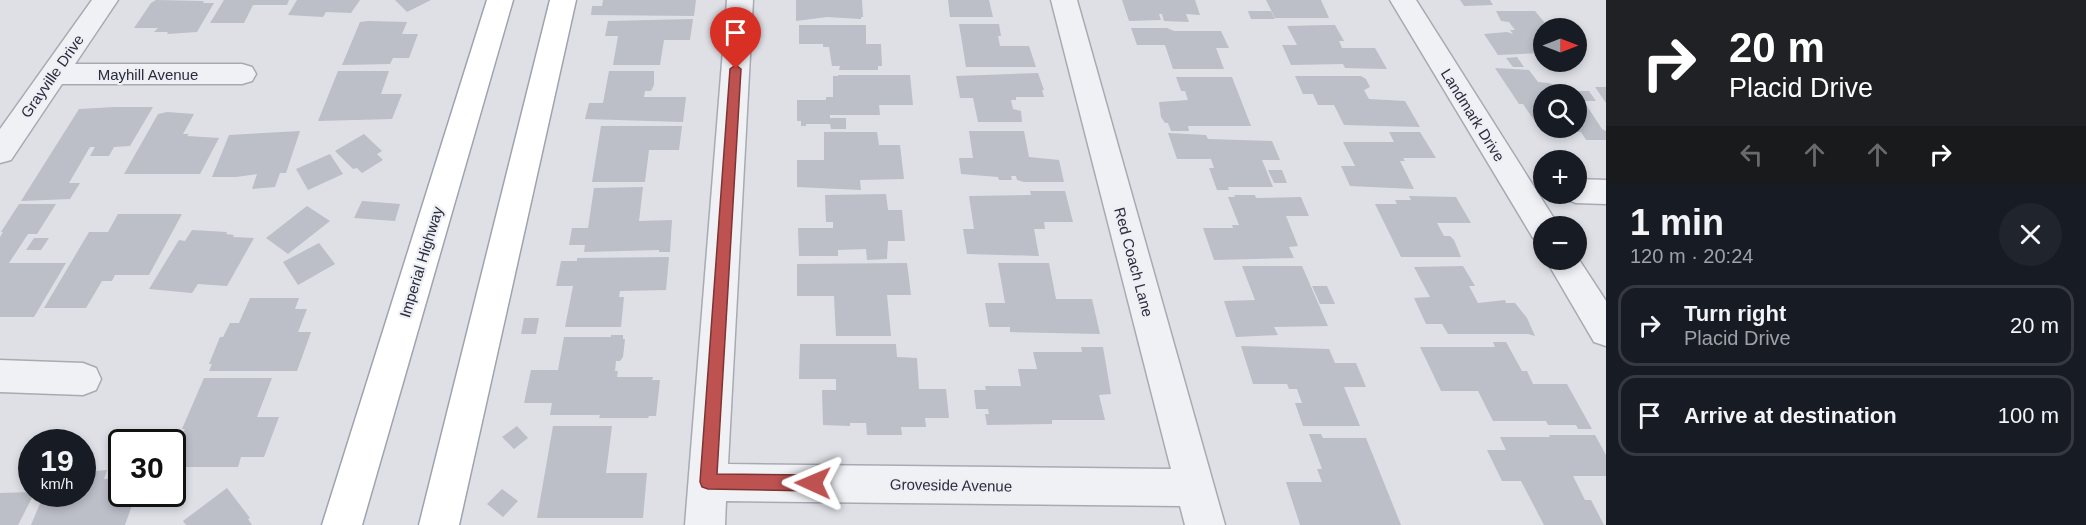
<!DOCTYPE html>
<meta charset="utf-8">
<style>
:root{--surface:#171b24;--page:#20242c;--text:#f1f3f6;--muted:#9ea1a6;--line:#363941}
body{margin:0;font-family:Helvetica,sans-serif;background:var(--page);color:var(--text);height:100vh;display:flex;flex-direction:column;font-size:22px;white-space:nowrap}
*{box-sizing:border-box;margin:0}
p{font-size:20px;color:var(--muted)}
.icon{flex:none;width:33px;height:33px;fill:none;stroke:currentColor;stroke-width:2;stroke-linecap:round;stroke-linejoin:round}
.map{position:relative;flex:1;overflow:hidden}
.side{display:flex;flex-direction:column;background:var(--surface);width:480px}
.side>*{flex:none}
.top-card{background:#202124;color:#fff;overflow:hidden}
.needle{width:39px;rotate:90deg}
.controls{position:absolute;left:1533px;top:18px;display:grid;gap:12px}
.controls a{display:grid;place-items:center;width:54px;height:54px;border-radius:50%;background:var(--surface);box-shadow:0 3px 9px #0003;font-size:30px}
.speed{position:absolute;left:18px;top:429px;display:flex;gap:12px;font-size:30px;font-weight:700;text-align:center}
.speed>*{display:grid;place-content:center;width:78px;height:78px;border-radius:50%;background:var(--surface);box-shadow:0 3px 9px #0003;line-height:1}
.speed small{font-size:15px;font-weight:400}
.speed .limit{border:3px solid #111;border-radius:9px;background:#fff;color:#111}
.pin{position:absolute;display:grid;place-items:center;width:51px;height:51px;color:#fff;margin:-62px -26px;border-radius:50% 50% 50% 0;rotate:-45deg;box-shadow:0 0 6px #0007}
.pin .icon{rotate:45deg}
.me{position:absolute;width:66px;margin:-33px;rotate:271deg;stroke-linejoin:round;filter:drop-shadow(0 0 4px #0008)}
.turn{display:flex;align-items:center;gap:21px;height:126px;padding:0 24px;font-size:27px}
.turn .icon{width:78px;height:78px;stroke-width:2.5}
.turn b{display:block;font-size:42px;line-height:51px}
.lanes{display:flex;align-items:center;height:57px;padding:0 24px;background:#0003;justify-content:center;gap:30px;direction:ltr}
.lanes .off{opacity:.35}
.round{display:grid;place-items:center;flex:none;width:63px;height:63px;border-radius:32px;background:var(--page)}
.head{display:flex;align-items:center;justify-content:space-between;height:102px;padding:0 24px}
h1{font-size:36px;font-weight:700;line-height:45px}
ul{padding:0;list-style:none}
li{display:flex;align-items:center;gap:18px;height:81px;margin:0 12px 9px;padding:0 12px;border:3px solid var(--line);border-radius:18px}
li div{flex:1}
li b{display:block;font-size:22px}
li em{font-style:normal}
main{display:flex;flex:1;min-height:0}
.map>svg:first-child{display:block}
.building{fill:#bcbec8;fill-rule:evenodd}
.lines{fill:none;stroke-linecap:round;stroke-linejoin:round}
.minor-casing{stroke:#a8aab3;stroke-width:3}
.major-casing{stroke:#9fa3b0;stroke-width:3}
.minor{fill:#f0f1f5;fill-rule:evenodd}
.major{fill:#fff;fill-rule:evenodd}
.route{fill:#be5250;stroke:#7c3534;stroke-width:1.5}
.labels{text-anchor:middle;dominant-baseline:central;stroke-width:4.5;stroke-linejoin:round;paint-order:stroke}
.street-label{font-size:15px;fill:#292c3b;stroke:#edeff4}
</style>
<main>
<div class="map">
<svg width="1606" height="525" viewBox="0 0 1606 525">
<rect width="100%" height="100%" fill="#dee0e6"/>
<path class="building" d="M 156,0 L 204,1 L 203,3 L 214,3 L 197,32 L 167,34 L 168,32 L 154,32 L 158,28 L 134,28 L 151,3 Z
M 224,0 L 289,0 L 287,5 L 253,5 L 244,23 L 210,23 Z
M 297,0 L 360,0 L 351,13 L 326,12 L 323,17 L 288,15 Z
M 395,0 L 431,0 L 407,12 Z
M 603,0 L 696,0 L 694,16 L 591,15 L 592,6 L 602,6 Z
M 796,0 L 862,0 L 863,17 L 861,17 L 861,19 L 827,17 L 796,21 Z
M 948,0 L 989,0 L 993,17 L 950,17 Z
M 1122,0 L 1195,0 L 1200,15 L 1186,14 L 1189,22 L 1164,21 L 1162,14 L 1159,14 L 1161,20 L 1129,21 Z
M 1266,0 L 1321,0 L 1329,18 L 1275,18 Z
M 1460,0 L 1490,0 L 1493,5 L 1464,6 Z
M 1248,11 L 1271,11 L 1275,19 L 1251,19 Z
M 1496,11 L 1535,11 L 1549,28 L 1544,28 L 1544,53 L 1498,55 L 1484,34 L 1507,32 L 1513,34 L 1510,30 L 1515,30 L 1509,22 L 1501,21 Z
M 693,19 L 690,40 L 664,40 L 660,65 L 613,65 L 618,36 L 605,36 L 608,21 Z
M 368,21 L 407,22 L 402,34 L 418,34 L 409,58 L 393,58 L 390,64 L 342,65 L 360,22 Z
M 959,24 L 999,24 L 1001,36 L 998,36 L 1000,46 L 1029,46 L 1036,67 L 966,67 Z
M 799,25 L 866,25 L 866,44 L 881,44 L 882,66 L 878,66 L 878,70 L 839,70 L 840,66 L 832,66 L 829,47 L 823,47 L 823,44 L 799,44 Z
M 1326,25 L 1335,25 L 1344,41 L 1339,41 L 1342,48 L 1375,48 L 1387,69 L 1345,68 L 1343,64 L 1291,65 L 1282,45 L 1297,45 L 1287,26 Z
M 1131,28 L 1167,28 L 1174,31 L 1221,31 L 1229,48 L 1216,48 L 1224,69 L 1173,69 L 1165,45 L 1137,45 Z
M 1517,57 L 1524,67 L 1513,67 L 1506,58 Z
M 1495,68 L 1529,70 L 1538,82 L 1549,83 L 1579,94 L 1602,129 L 1606,131 L 1606,140 L 1586,140 L 1581,132 L 1542,132 L 1523,104 L 1519,104 ZM 1544,94 L 1576,94 L 1576,128 L 1544,128 Z
M 338,71 L 389,71 L 381,94 L 402,94 L 392,119 L 318,121 Z
M 609,71 L 654,71 L 654,85 L 651,91 L 645,91 L 644,97 L 686,97 L 683,122 L 585,119 L 589,103 L 603,103 Z
M 1038,73 L 1044,90 L 1042,90 L 1044,97 L 1016,97 L 1016,100 L 1011,100 L 1013,109 L 1021,111 L 1022,122 L 978,122 L 973,98 L 960,98 L 956,76 Z
M 838,75 L 910,75 L 913,105 L 879,105 L 880,115 L 830,115 L 830,118 L 846,118 L 846,129 L 831,129 L 830,124 L 806,124 L 806,126 L 801,126 L 801,121 L 797,121 L 797,100 L 826,100 L 826,97 L 833,97 L 833,76 L 838,76 Z
M 1295,76 L 1361,76 L 1366,79 L 1370,87 L 1364,90 L 1369,99 L 1405,101 L 1420,127 L 1344,125 L 1334,105 L 1318,105 L 1313,94 L 1303,94 Z
M 1176,77 L 1232,77 L 1251,126 L 1188,126 L 1189,131 L 1171,131 L 1168,123 L 1165,123 L 1161,117 L 1159,102 L 1188,100 L 1185,91 L 1181,91 Z
M 1595,87 L 1606,87 L 1606,103 Z
M 1579,91 L 1589,91 L 1596,101 L 1585,101 Z
M 115,107 L 153,107 L 130,146 L 114,147 L 109,156 L 90,156 L 95,147 L 90,147 L 69,183 L 80,183 L 70,199 L 21,201 L 79,109 Z
M 167,112 L 194,114 L 183,134 L 189,134 L 187,136 L 219,138 L 200,174 L 124,174 L 158,114 Z
M 601,126 L 682,126 L 679,150 L 649,150 L 645,182 L 592,182 Z
M 300,131 L 286,173 L 280,173 L 275,187 L 252,189 L 257,174 L 236,177 L 212,177 L 229,135 Z
M 969,131 L 1024,131 L 1029,157 L 1059,160 L 1064,182 L 1024,182 L 1017,180 L 1016,176 L 1011,176 L 1012,180 L 999,180 L 998,177 L 961,174 L 959,158 L 973,158 Z
M 824,132 L 877,132 L 879,145 L 900,145 L 904,179 L 860,180 L 861,190 L 797,187 L 797,160 L 824,160 Z
M 1389,132 L 1420,132 L 1436,158 L 1403,158 L 1405,161 L 1400,161 L 1414,189 L 1350,186 L 1341,166 L 1355,166 L 1343,142 L 1394,142 Z
M 1168,133 L 1206,135 L 1208,139 L 1272,141 L 1280,160 L 1262,160 L 1273,187 L 1228,187 L 1229,190 L 1217,190 L 1209,168 L 1214,168 L 1211,159 L 1177,159 Z
M 364,134 L 382,151 L 377,154 L 383,160 L 362,173 L 357,168 L 353,169 L 335,151 Z
M 330,154 L 343,174 L 308,190 L 296,169 Z
M 1268,170 L 1282,170 L 1287,183 L 1274,183 Z
M 643,187 L 639,221 L 672,220 L 670,252 L 659,252 L 659,250 L 584,252 L 585,245 L 569,245 L 572,228 L 588,228 L 594,188 Z
M 1030,191 L 1065,191 L 1073,222 L 1044,222 L 1045,229 L 1034,229 L 1039,256 L 967,254 L 963,229 L 974,229 L 969,196 L 1031,195 Z
M 886,194 L 888,210 L 902,210 L 905,241 L 888,241 L 887,259 L 867,260 L 866,249 L 838,250 L 838,256 L 799,256 L 798,228 L 833,228 L 833,222 L 826,222 L 825,195 Z
M 1234,195 L 1255,195 L 1256,198 L 1301,197 L 1309,216 L 1286,216 L 1298,246 L 1289,247 L 1294,258 L 1214,260 L 1203,228 L 1233,228 L 1232,225 L 1239,225 L 1228,197 L 1235,197 Z
M 1409,196 L 1456,197 L 1471,223 L 1437,223 L 1444,236 L 1450,236 L 1454,240 L 1461,257 L 1401,257 L 1375,204 L 1397,204 L 1395,200 L 1411,200 Z
M 362,201 L 400,204 L 395,221 L 354,218 Z
M 19,204 L 56,204 L 37,234 L 28,234 L 9,263 L 66,263 L 34,317 L 0,317 L 0,237 L 3,232 L 1,232 Z
M 307,206 L 330,221 L 288,254 L 266,238 Z
M 118,214 L 182,214 L 149,275 L 115,275 L 112,281 L 102,281 L 86,308 L 44,308 L 89,232 L 108,232 Z
M 192,230 L 227,232 L 226,234 L 234,235 L 233,237 L 254,238 L 227,286 L 198,284 L 192,293 L 149,289 L 179,240 L 185,241 Z
M 34,238 L 49,238 L 41,250 L 26,250 Z
M 319,243 L 335,264 L 298,285 L 283,262 Z
M 669,257 L 666,290 L 620,291 L 619,297 L 624,297 L 621,327 L 565,327 L 573,286 L 556,286 L 561,261 L 577,261 L 577,258 Z
M 907,263 L 911,295 L 887,295 L 891,336 L 836,336 L 834,296 L 797,296 L 797,264 Z
M 998,263 L 1049,263 L 1056,299 L 1092,299 L 1100,334 L 1010,332 L 1010,327 L 989,327 L 985,303 L 1005,303 Z
M 1242,266 L 1302,266 L 1328,326 L 1274,327 L 1278,335 L 1236,337 L 1224,301 L 1255,300 Z
M 1463,266 L 1475,286 L 1469,286 L 1478,303 L 1505,300 L 1506,303 L 1515,303 L 1527,318 L 1535,336 L 1528,334 L 1448,334 L 1442,324 L 1426,324 L 1414,298 L 1430,297 L 1414,267 Z
M 1312,286 L 1327,286 L 1335,304 L 1320,304 Z
M 250,298 L 299,298 L 295,309 L 307,309 L 298,332 L 311,332 L 297,371 L 209,371 L 212,364 L 209,364 L 220,337 L 223,337 L 230,323 L 239,323 Z
M 524,318 L 539,318 L 536,334 L 521,334 Z
M 611,335 L 623,335 L 623,339 L 625,339 L 623,357 L 620,361 L 616,361 L 615,371 L 618,371 L 617,377 L 653,377 L 652,380 L 660,380 L 656,416 L 649,416 L 648,418 L 599,418 L 600,415 L 550,415 L 552,403 L 524,403 L 531,370 L 558,370 L 564,337 L 611,337 Z
M 1493,342 L 1506,342 L 1522,371 L 1527,371 L 1533,384 L 1567,384 L 1592,429 L 1578,429 L 1576,425 L 1548,425 L 1546,421 L 1493,421 L 1478,391 L 1441,391 L 1420,347 L 1495,347 Z
M 800,344 L 896,344 L 897,357 L 917,358 L 919,389 L 946,389 L 949,418 L 925,418 L 926,427 L 901,427 L 902,435 L 867,435 L 866,423 L 850,423 L 850,426 L 823,425 L 822,390 L 836,390 L 836,379 L 799,379 Z
M 1241,346 L 1329,349 L 1335,363 L 1356,363 L 1366,387 L 1344,387 L 1360,426 L 1303,426 L 1295,403 L 1302,403 L 1297,389 L 1289,389 L 1287,384 L 1253,384 Z
M 1081,347 L 1103,347 L 1111,394 L 1099,395 L 1105,420 L 1052,420 L 1052,424 L 987,425 L 985,414 L 989,414 L 988,409 L 976,409 L 974,390 L 986,390 L 985,386 L 1021,386 L 1018,369 L 1037,369 L 1033,352 L 1082,352 Z
M 204,378 L 272,378 L 257,417 L 279,417 L 264,457 L 241,457 L 238,467 L 172,467 L 172,457 L 185,429 L 182,429 Z
M 517,426 L 528,438 L 514,449 L 502,437 Z
M 553,426 L 612,426 L 606,473 L 647,473 L 643,518 L 537,518 Z
M 1309,434 L 1321,434 L 1323,438 L 1366,438 L 1401,525 L 1300,525 L 1286,482 L 1322,482 L 1317,469 L 1322,469 Z
M 1549,435 L 1595,435 L 1606,455 L 1606,476 L 1573,476 L 1585,500 L 1591,500 L 1604,525 L 1544,525 L 1521,481 L 1502,481 L 1487,450 L 1506,450 L 1500,437 L 1550,437 Z
M 107,470 L 104,479 L 122,478 L 122,494 L 136,494 L 125,525 L 31,525 L 44,494 L 82,494 L 82,472 Z
M 227,488 L 250,518 L 248,519 L 252,525 L 186,525 L 183,521 Z
M 502,489 L 518,501 L 503,517 L 487,504 Z
M 32,492 L 34,494 L 18,525 L 0,525 L 0,493 Z"/>
<g class="lines">
<defs>
<path id="minor" d="M 92,0 L 118,0 L 75,64 L 242,64 L 252,67 L 256,74 L 252,81 L 242,84 L 62,84 L 11,160 L 0,163 L 0,129 Z
M 727,0 L 753,0 L 728,464 L 1171,469 L 1051,0 L 1077,0 L 1225,525 L 1185,525 L 1180,506 L 726,501 L 725,525 L 685,525 Z
M 1390,0 L 1416,0 L 1555,220 L 1559,226 L 1544,226 L 1544,241 L 1533,238 Z
M 1576,179 L 1606,180 L 1606,204 L 1576,203 L 1565,199 L 1562,194 L 1576,194 Z
M 1576,255 L 1606,301 L 1606,346 L 1594,342 L 1546,260 L 1576,260 Z
M 0,360 L 83,363 L 96,368 L 101,379 L 96,390 L 83,395 L 0,392 Z"/>
<path id="major" d="M 487,0 L 513,0 L 362,525 L 322,525 Z
M 550,0 L 576,0 L 459,525 L 419,525 Z"/>
</defs>
<use href="#minor" class="minor-casing"/>
<use href="#major" class="major-casing"/>
<use href="#minor" class="minor"/>
<use href="#major" class="major"/>
</g>
<path class="route" d="M 736,65 L 741,69 L 717,474 L 813,475 L 819,478 L 821,483 L 819,488 L 813,491 L 708,489 L 702,487 L 700,482 L 730,69 Z"/>
<g class="labels">
<g class="street-label">
<text x="148" y="74">Mayhill Avenue</text>
<text transform="translate(52 76) rotate(-55)">Grayville Drive</text>
<text transform="translate(1473 115) rotate(58)">Landmark Drive</text>
<text transform="translate(421 262) rotate(-73)">Imperial Highway</text>
<text transform="translate(1134 262) rotate(75)">Red Coach Lane</text>
<text transform="translate(951 485) rotate(1)">Groveside Avenue</text>
</g>
</g>
</svg>
<div class="controls">
<a><svg class="needle" viewBox="-14 -14 28 28"><path d="M0-13l5 13h-10z" fill="#e53935"/><path d="M0 13l5-13h-10z" fill="#9ea1a6"/></svg></a>
<a><svg class="icon" aria-label="search" viewBox="0 0 24 24"><circle cx="10" cy="10" r="6"/><path d="M15 15l6 6"/></svg></a>
<a>+</a>
<a>−</a>
</div>
<div class="speed"><div>19<small>km/h</small></div><div class="limit">30</div></div>
<div class="pin" style="left:736px;top:69px;background:#d93025"><svg class="icon" aria-label="arrive" viewBox="0 0 24 24"><path d="M6 21V4h12l-3 4 3 4H6"/></svg></div>
<svg class="me" style="left:813px;top:483px" viewBox="-20 -20 40 40"><path d="M0-17L14 15 0 8-14 15z" fill="#be5250" stroke="#fff" stroke-width="4"/></svg>
</div>
<section class="side">
<div class="top-card">
<div class="turn"><svg class="icon" aria-label="right" viewBox="0 0 24 24"><path d="M7 20v-9h11M14 6l5 5-5 5"/></svg><div><b>20 m</b>Placid Drive</div></div>
<div class="lanes"><svg class="icon off" aria-label="left" viewBox="0 0 24 24"><path d="M17 20v-9H6M10 6l-5 5 5 5"/></svg><svg class="icon off" aria-label="ahead" viewBox="0 0 24 24"><path d="M12 20V5M6 11l6-6 6 6"/></svg><svg class="icon off" aria-label="ahead" viewBox="0 0 24 24"><path d="M12 20V5M6 11l6-6 6 6"/></svg><svg class="icon" aria-label="right" viewBox="0 0 24 24"><path d="M7 20v-9h11M14 6l5 5-5 5"/></svg></div>
</div>
<div class="head"><div><h1>1 min</h1><p>120 m · 20:24</p></div><a class="round"><svg class="icon" aria-label="close" viewBox="0 0 24 24"><path d="M6 6l12 12M18 6L6 18"/></svg></a></div>
<ul>
<li><svg class="icon" aria-label="right" viewBox="0 0 24 24"><path d="M7 20v-9h11M14 6l5 5-5 5"/></svg><div><b>Turn right</b><p>Placid Drive</p></div><em>20 m</em></li>
<li><svg class="icon" aria-label="arrive" viewBox="0 0 24 24"><path d="M6 21V4h12l-3 4 3 4H6"/></svg><div><b>Arrive at destination</b></div><em>100 m</em></li>
</ul>
</section>
</main>
